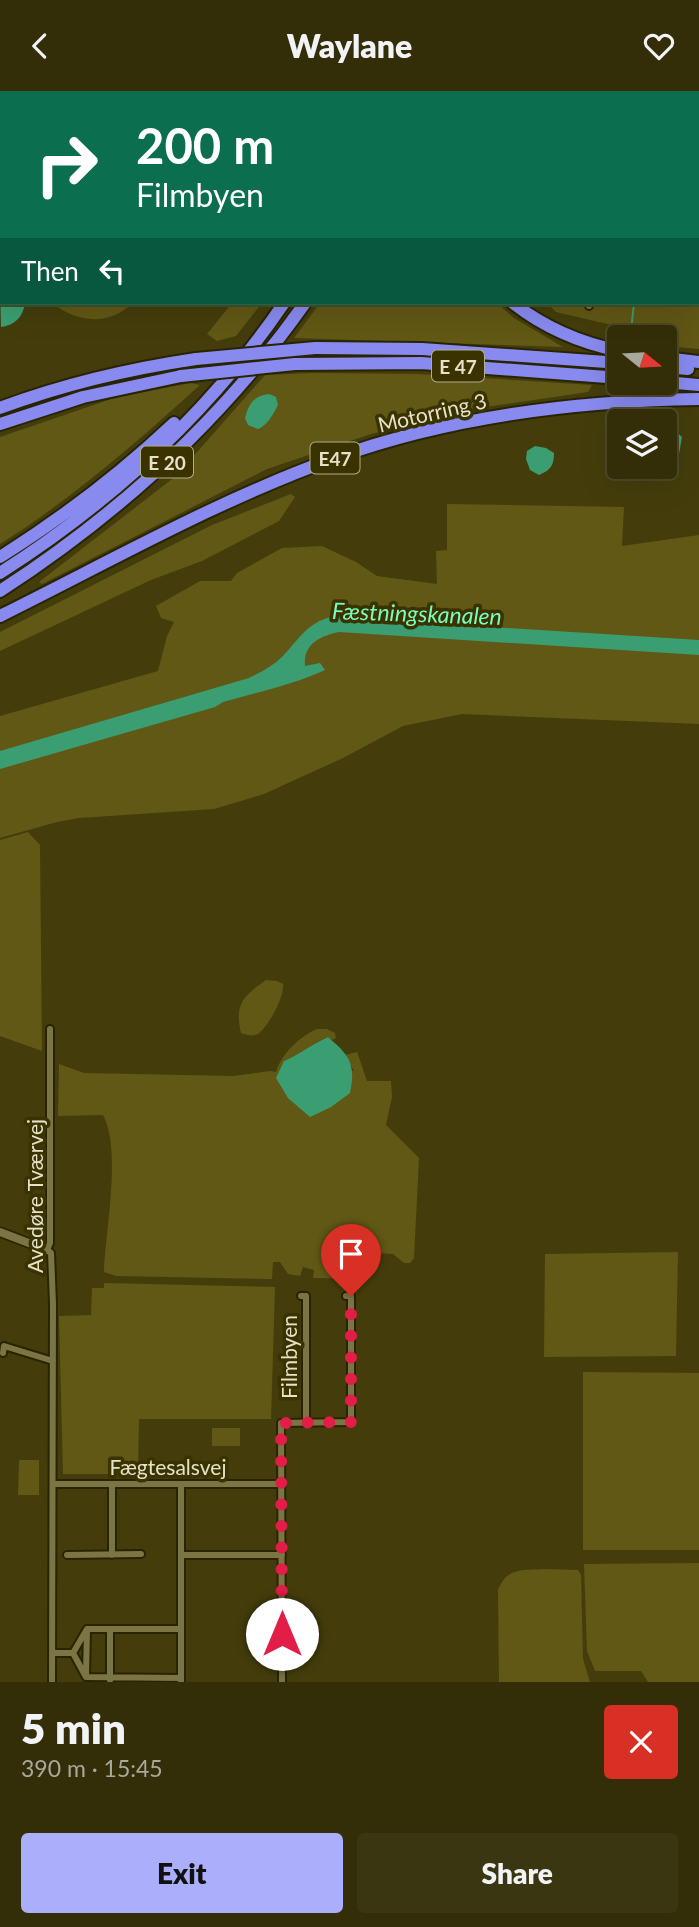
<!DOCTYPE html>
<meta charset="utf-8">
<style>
:root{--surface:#332e08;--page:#3b3612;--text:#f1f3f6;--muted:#a9a89c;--line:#4e4a29;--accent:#abaffb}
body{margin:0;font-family:Lato,sans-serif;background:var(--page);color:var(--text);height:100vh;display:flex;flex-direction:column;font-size:26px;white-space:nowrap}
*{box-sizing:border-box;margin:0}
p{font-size:23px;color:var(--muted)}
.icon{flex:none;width:38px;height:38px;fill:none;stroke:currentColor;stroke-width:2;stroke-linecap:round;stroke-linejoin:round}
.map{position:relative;height:1591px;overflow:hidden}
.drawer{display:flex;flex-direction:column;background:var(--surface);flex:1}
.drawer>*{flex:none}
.top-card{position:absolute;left:0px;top:0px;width:700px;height:214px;box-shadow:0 7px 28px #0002,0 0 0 2px var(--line);background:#0b6e4f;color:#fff;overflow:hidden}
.needle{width:46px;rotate:108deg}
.controls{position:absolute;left:607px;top:234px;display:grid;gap:14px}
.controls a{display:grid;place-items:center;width:70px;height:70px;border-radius:7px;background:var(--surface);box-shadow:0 7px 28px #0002,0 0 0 2px var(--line);font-size:35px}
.pin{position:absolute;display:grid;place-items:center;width:60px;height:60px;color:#fff;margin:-72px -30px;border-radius:50% 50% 50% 0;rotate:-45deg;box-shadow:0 0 7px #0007}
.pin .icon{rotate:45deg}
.me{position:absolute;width:77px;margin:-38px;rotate:0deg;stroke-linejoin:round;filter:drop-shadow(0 0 5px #0008)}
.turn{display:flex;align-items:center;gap:24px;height:147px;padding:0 21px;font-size:32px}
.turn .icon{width:91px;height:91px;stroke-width:2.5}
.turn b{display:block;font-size:49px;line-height:60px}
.then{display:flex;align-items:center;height:66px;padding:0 21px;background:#0003;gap:14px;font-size:26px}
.round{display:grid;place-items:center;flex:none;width:74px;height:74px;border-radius:7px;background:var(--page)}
.head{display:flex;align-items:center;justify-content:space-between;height:119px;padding:0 21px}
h1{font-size:42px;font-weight:800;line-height:52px}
.button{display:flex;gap:14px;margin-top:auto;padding:14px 21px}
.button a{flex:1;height:80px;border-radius:7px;background:var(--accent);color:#111;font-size:28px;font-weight:800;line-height:80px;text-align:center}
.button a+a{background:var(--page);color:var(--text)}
header{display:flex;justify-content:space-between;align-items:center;height:91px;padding:0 21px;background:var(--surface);font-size:32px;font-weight:800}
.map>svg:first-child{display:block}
.green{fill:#615815}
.water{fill:#3b9e72}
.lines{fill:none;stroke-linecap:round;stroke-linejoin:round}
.stream{stroke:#3b9e72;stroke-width:2}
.minor-casing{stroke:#292400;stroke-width:10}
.tertiary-casing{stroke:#292400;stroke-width:11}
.motorway-casing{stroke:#292400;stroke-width:16}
.minor{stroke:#7b7445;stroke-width:6}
.tertiary{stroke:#7b7445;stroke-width:8}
.motorway{stroke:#888aef;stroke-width:12}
.motorway-bridge-casing{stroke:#292400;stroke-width:16;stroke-linecap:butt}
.motorway-bridge{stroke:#888aef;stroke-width:12}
.route{stroke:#e11d48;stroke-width:12;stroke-dasharray:0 21.6}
.labels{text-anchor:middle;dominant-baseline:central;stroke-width:7;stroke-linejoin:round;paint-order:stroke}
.shield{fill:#3a3300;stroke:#b2ae8d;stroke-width:2}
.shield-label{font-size:19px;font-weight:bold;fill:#e5e2c9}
.street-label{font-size:21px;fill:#e5e2c9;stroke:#3a3300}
.water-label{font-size:23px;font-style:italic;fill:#7afcbf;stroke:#3a3300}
</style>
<header><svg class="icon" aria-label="back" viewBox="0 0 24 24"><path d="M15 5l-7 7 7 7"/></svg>Waylane<svg class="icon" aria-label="heart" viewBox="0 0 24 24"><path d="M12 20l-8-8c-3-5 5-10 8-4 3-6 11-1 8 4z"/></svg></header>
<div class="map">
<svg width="699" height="1591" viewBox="0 0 699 1591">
<rect width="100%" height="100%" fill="#443d0b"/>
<path class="green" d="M 479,0 L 699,0 L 699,258 L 665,255 L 665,247 L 634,247 L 633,239 L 556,221 L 547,212 L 698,212 L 698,2 L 479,2 Z
M 53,212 L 133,212 C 110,234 77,233 53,212 Z
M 232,212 L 262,212 L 236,245 L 217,250 L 207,243 Z
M 320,212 L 497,212 L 514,227 L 563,256 L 294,247 Z
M 312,282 L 418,283 L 592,294 L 588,301 L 473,318 L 371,343 L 267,378 L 42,493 L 39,491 L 176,385 L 265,284 Z
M 191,292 L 200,294 C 136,352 73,407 0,453 L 0,346 L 117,306 Z
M 291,403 L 295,406 L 279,430 L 202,470 L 151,489 L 0,560 L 0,541 L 212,434 Z
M 447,413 L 624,416 L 622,455 L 699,444 L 699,633 L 462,623 L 403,635 L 343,667 L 264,703 L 214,718 L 79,727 L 57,731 L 0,747 L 0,625 L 158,580 L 167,545 L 174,531 L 161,527 L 156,515 L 200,490 L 231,490 L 237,482 L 282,457 L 322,455 L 356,471 L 377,485 L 437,493 L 436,460 L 447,459 Z
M 28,741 L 40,754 L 42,960 L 0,945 L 0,749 Z
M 266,889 L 277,890 L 283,893 C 285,905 268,936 258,943 C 252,946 247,944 241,942 C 234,912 244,905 266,889 Z
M 317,938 L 327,938 L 335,942 L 336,947 L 332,949 L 327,946 C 312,953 300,963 284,970 L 354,980 L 345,964 L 357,961 L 367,990 L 391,990 L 392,1006 L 386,1034 L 419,1067 L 414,1167 L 410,1172 L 404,1172 L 393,1163 L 375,1162 L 373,1158 L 361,1159 L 360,1188 L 313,1187 L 314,1179 L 303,1176 L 300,1185 L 288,1183 L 280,1171 L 273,1171 L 272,1188 L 116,1185 L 104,1181 C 105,1141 122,1059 103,1024 L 58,1025 L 59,973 L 84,982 L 233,985 L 270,980 L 276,981 C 282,962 299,946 317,938 Z
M 678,1161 L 676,1265 L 544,1266 L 545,1163 Z
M 104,1192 L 275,1196 L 271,1328 L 139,1328 L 138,1383 L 63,1383 L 59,1225 L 91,1224 L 92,1197 L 104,1197 Z
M 583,1281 L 699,1282 L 699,1459 L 583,1459 Z
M 212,1337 L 240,1337 L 240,1355 L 212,1355 Z
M 19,1369 L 39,1369 L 39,1404 L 18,1404 Z
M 699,1472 L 699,1591 L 648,1591 L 641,1580 L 595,1580 L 587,1560 L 584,1473 Z
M 545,1478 L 578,1479 L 581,1484 L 583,1568 L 590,1591 L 499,1591 L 498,1499 C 508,1475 522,1480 545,1478 Z"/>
<path class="water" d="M 0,188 L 2,212 L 25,212 C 23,226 15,234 1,236 Z
M 269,303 L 276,306 L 278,314 C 273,323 268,334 258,338 L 248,334 L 245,327 C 249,312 254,305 269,303 Z
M 665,336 L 671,336 L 682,346 L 679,363 L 665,371 Z
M 535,355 L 546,357 L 554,362 C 554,374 551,379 539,384 L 530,379 L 526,368 L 527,360 Z
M 331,526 L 699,549 L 699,564 L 339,541 C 320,545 303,553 305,575 L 320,572 L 325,579 C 292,594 258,601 223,611 L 215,616 L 0,678 L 0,660 L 249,587 C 261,581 273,575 283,565 C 299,548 307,532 331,526 Z
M 328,946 C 350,965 356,973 350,1002 L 331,1016 L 310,1026 L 288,1007 L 276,987 L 284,970 C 300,963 312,953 328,946 Z"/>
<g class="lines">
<path class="stream" d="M 657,2 L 657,0
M 631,240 L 634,212"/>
<defs>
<path id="minor" d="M 106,0 L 110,2
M 116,2 L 117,0
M 612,2 L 613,0
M 0,31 L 2,32
M 589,215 L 589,212
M 50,938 L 50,1152 L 47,1159 L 51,1162 L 53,1213 L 52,1591
M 301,1205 L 306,1205 L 306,1332
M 3,1262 L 4,1255 L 53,1270
M 53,1393 L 282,1393
M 181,1393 L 181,1590
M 67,1464 L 141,1463
M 112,1464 L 112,1393
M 181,1464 L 282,1464
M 110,1538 L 110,1589
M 181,1538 L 87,1538 L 73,1562 L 86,1586 L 181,1587
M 52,1562 L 73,1562
M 86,1584 L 87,1539
M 282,1591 L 281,1332 L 351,1331 L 351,1205 L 346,1205"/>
<path id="tertiary" d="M 0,1141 L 47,1159"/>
<path id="motorway" d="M 402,2 L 403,0
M 420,2 L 421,0
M 444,2 L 444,0
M 513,212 C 545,237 580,252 620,260
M 315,257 L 422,258 L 620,272
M 665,267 L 699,271
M 295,273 L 421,272 L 620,287
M 665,276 L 688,278
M 665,291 L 699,294
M 0,317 C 64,293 128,278 196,268
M 0,333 L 83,306 L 181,285
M 0,466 C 62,427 121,382 174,332
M 0,482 C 111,411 210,321 284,212
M 0,500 C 119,423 223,328 305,212
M 0,525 C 111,470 218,409 335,367 C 451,325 576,310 699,308"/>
</defs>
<use href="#minor" class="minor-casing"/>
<use href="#tertiary" class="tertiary-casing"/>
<use href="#motorway" class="motorway-casing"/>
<use href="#minor" class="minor"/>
<use href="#tertiary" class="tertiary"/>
<use href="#motorway" class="motorway"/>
<defs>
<path id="motorway-bridge" d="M 196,268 L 315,257
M 181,285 L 295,273"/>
</defs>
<use href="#motorway-bridge" class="motorway-bridge-casing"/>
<use href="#motorway-bridge" class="motorway-bridge"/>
</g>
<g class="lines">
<path class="route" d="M 282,1543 L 281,1332 L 351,1331 L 351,1205"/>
</g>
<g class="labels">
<g class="shield">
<rect x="432" y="259.5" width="52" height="31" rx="5"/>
<rect x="310.5" y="351.5" width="49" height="31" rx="5"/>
<rect x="141" y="355.5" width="52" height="31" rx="5"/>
</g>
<g class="shield-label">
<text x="458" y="275">E 47</text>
<text x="335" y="367">E47</text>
<text x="167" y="371">E 20</text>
</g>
<g class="street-label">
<text transform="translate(432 321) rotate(-13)">Motorring 3</text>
<text transform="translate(34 1105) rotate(-90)">Avedøre Tværvej</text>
<text transform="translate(288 1266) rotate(-90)">Filmbyen</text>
<text x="168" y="1375">Fægtesalsvej</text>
</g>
<g class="water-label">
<text transform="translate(417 522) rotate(2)">Fæstningskanalen</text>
</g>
</g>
</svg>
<div class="controls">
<a><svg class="needle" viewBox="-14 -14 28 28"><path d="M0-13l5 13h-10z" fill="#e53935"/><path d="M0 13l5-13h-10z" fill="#a9a89c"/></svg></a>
<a><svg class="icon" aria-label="layers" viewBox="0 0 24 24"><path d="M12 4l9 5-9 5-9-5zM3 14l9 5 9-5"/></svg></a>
</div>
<div class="pin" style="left:351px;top:1205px;background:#d93025"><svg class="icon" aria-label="arrive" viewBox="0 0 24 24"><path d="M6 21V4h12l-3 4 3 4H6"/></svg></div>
<svg class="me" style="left:282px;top:1543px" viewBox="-20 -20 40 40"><circle r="19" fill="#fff"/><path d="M0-13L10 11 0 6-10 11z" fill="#e11d48"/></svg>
<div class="top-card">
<div class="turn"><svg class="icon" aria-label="right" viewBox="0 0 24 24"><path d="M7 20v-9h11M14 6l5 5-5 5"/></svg><div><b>200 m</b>Filmbyen</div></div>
<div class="then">Then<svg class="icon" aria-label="left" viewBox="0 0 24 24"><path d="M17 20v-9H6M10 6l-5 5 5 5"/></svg></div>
</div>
</div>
<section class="drawer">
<div class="head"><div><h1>5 min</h1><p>390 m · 15:45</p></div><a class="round" style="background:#d93025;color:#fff"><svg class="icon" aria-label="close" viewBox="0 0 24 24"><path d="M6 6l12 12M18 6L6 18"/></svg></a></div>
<div class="button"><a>Exit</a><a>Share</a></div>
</section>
